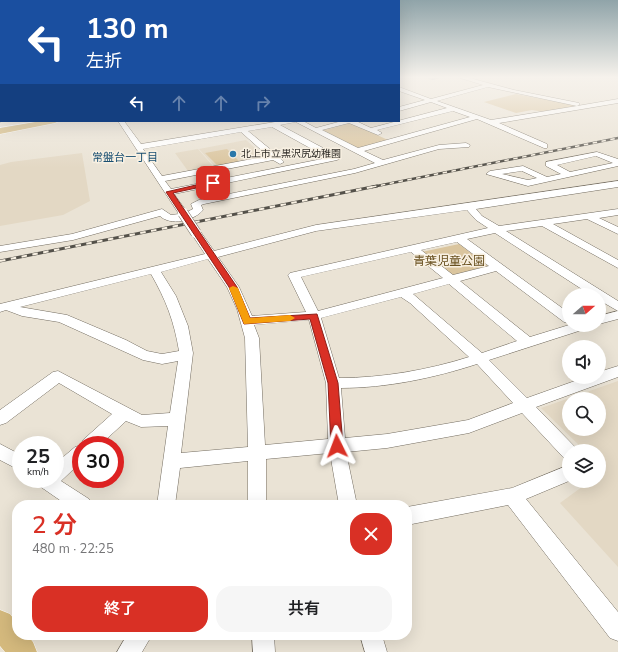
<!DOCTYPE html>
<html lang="ja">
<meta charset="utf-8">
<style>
:root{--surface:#fff;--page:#f6f6f6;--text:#202124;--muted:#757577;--accent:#d93025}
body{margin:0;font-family:"Nunito Sans","Noto Sans JP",sans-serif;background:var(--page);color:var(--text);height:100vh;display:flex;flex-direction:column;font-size:15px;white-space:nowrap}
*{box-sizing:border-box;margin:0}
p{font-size:13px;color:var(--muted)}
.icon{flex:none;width:22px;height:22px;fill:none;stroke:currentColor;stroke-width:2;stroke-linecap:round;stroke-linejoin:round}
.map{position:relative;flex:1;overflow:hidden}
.side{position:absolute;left:12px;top:500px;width:400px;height:140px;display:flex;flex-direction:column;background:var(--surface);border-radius:16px;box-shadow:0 4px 16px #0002}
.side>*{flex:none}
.guide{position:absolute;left:0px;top:0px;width:400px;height:122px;box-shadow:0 4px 16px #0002;background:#1a4fa0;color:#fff;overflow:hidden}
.needle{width:26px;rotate:70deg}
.fabs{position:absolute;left:562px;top:288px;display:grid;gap:8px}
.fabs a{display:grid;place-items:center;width:44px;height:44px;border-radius:50%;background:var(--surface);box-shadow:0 4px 16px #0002;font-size:20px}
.speed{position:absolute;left:12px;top:436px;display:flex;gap:8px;font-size:20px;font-weight:700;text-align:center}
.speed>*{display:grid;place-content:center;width:52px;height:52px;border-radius:50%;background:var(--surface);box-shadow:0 4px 16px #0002;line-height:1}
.speed small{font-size:10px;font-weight:400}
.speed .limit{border:6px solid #d22;background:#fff;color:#111}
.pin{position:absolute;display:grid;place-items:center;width:34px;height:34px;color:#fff;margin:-17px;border-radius:8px;box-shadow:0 2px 6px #0006}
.me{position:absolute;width:44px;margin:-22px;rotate:357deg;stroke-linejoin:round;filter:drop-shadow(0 0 3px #0008)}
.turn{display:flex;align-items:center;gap:14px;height:84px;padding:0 20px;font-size:18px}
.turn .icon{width:52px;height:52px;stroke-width:2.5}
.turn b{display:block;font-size:28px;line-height:34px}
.lanes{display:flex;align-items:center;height:38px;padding:0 20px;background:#0003;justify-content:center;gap:20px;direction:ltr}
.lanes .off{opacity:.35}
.round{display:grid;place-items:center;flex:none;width:42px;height:42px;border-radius:16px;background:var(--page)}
.head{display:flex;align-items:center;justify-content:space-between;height:68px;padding:0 20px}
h1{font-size:24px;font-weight:600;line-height:30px;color:var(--accent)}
.cta{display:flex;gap:8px;margin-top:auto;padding:8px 20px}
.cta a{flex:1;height:46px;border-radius:16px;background:var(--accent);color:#fff;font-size:16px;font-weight:600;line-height:46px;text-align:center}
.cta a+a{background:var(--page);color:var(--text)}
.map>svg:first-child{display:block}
.built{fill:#e3d8c4;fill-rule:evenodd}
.green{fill:#dac59e}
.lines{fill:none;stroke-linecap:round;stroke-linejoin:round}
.minor-casing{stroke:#746d61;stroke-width:1}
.major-casing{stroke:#fff;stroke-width:1}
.minor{fill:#fff;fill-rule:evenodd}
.major{fill:#d4b97d;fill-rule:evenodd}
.rail-far1-casing{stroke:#54514a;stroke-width:2.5}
.rail-casing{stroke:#54514a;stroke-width:3}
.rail-far1{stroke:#f8f0e2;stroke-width:1.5;stroke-dasharray:4.5;stroke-linecap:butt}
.rail{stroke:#f8f0e2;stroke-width:2;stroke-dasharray:5.5;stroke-linecap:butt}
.minor-bridge-casing{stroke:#746d61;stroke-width:11;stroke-linecap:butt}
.minor-bridge{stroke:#fff;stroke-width:10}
.wall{fill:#96a1a9}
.shaded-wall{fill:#7a838a}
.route{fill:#d93025;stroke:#8d1f18}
.slow{fill:#f59e0b}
.poi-dot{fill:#2977a9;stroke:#f8f0e2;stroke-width:1.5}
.labels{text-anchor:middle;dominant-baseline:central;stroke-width:3;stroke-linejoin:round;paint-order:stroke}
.far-poi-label{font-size:10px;fill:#2c2924;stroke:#f8f0e2;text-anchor:start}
.far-neighbourhood-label{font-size:11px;fill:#184e71;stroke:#f8f0e2}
.park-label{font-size:12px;fill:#68501f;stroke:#f8f0e2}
</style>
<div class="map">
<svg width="618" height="652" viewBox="0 0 618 652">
<rect width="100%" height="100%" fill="#eae3d5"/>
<path class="built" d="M 246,140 L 267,159 L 217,169 L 199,149 Z
M 198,149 L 213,166 L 188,171 L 175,153 Z
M 82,153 L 90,201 L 63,215 L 0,226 L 0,165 L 11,162 Z
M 618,381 L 618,567 L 560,503 L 590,481 L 599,481 L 599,474 L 604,471 L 599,465 L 599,451 L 585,451 L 541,408 ZM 569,399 L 599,399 L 599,429 L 569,429 Z"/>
<path class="green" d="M 516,94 L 579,106 L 544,112 L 532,110 L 516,113 L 484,102 Z
M 351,123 L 388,140 L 357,148 L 321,131 Z
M 227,149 L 241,163 L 219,167 L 205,153 Z
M 459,244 L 488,266 L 445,277 L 417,253 Z"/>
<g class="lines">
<defs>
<path id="minor" d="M 0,77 L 1,77 L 0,81 Z
M 457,77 L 466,77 L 514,90 L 579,103 L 580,104 L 577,106 L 618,99 L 618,103 L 499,123 L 547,144 L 547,148 L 544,148 L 477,119 L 364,151 L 383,160 L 439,145 L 466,143 L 470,145 L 469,147 L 439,149 L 355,173 L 204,204 L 201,205 L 203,210 C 194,221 170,226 160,216 L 73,240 L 0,252 L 0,246 L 72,234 L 162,209 L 171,215 L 179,214 L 118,121 L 124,121 L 141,144 L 281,121 L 303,121 L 316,128 L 342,121 L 356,121 L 371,128 L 447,108 L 431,102 L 399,111 L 399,107 L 425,100 L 399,91 L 399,87 L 431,99 L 483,85 ZM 488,87 L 577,106 L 491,120 L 437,101 ZM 453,111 L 470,117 L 358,148 L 322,130 L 349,123 L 378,135 L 382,133 L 377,130 ZM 296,122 L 375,163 L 354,169 L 199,200 L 191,204 L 193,209 L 187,212 L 174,194 L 337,160 L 341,158 L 337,156 L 171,189 L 165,181 L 273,160 L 280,164 L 284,162 L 280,158 L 316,151 L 323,152 L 323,148 L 280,125 ZM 272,127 L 310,148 L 276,154 L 248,131 ZM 241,132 L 268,156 L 162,176 L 143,149 Z
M 0,93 L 1,93 L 1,97 L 0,97 Z
M 0,107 L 1,107 L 0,112 Z
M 0,117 L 1,117 L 2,121 L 0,122 Z
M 597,152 L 618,159 L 618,166 L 528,186 L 486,174 L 490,171 L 523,166 L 547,177 L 561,174 L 546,166 L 546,162 ZM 596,156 L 613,163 L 570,172 L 557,165 ZM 522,171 L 537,178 L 528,180 L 502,174 Z
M 618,181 L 618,187 L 476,209 L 482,216 L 499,226 L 618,209 L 618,215 L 599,218 L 618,227 L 618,234 L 587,219 L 553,224 L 618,260 L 618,268 L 542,226 L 506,231 L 618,301 L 618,311 L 599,300 L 599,295 L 591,295 L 495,233 L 467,239 L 569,313 L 569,323 L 564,322 L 496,271 L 460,281 L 530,337 L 569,325 L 589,325 L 588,328 L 489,360 L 527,398 L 586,377 L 599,377 L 599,372 L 618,366 L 618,377 L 536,407 L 575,447 L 577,451 L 569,451 L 569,459 L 563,457 L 522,413 L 469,433 L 387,448 L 346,452 L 357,505 L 339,505 L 330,453 L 266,459 L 266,505 L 248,505 L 248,461 L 180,468 L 175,505 L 157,505 L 168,426 L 141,427 L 126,421 L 100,445 L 81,445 L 81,462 L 61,481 L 89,499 L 91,505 L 67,505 L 38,485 L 35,479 L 55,479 L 55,464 L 75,447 L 81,445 L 83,440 L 112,414 L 59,383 L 6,423 L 0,425 L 0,410 L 53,372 L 58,371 L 142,415 L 170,413 L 178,361 L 162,364 L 143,360 L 59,322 L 22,316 L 6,310 L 0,312 L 0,304 L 205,254 L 191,233 L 196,230 L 200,231 L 214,251 L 316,225 ZM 467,210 L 476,220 L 488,228 L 290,273 L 288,275 L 306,312 L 252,316 L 239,287 L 218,257 L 316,231 ZM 457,242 L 489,266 L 453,275 L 421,250 ZM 411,252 L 443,278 L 318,311 L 301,277 ZM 208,259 L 227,287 L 237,309 L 245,338 L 248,447 L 181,453 L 193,353 L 188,326 L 176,296 L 161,272 ZM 151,274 C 166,300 174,321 179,351 L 162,354 L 147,351 L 126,340 L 67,315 L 20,307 ZM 449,284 L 517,341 L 482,353 L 413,294 ZM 401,297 L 410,303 L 469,357 C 428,370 382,378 339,378 L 321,318 ZM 309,320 L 326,383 L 328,439 L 265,445 L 259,338 L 254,325 ZM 477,364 L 513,403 L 468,420 L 387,434 L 345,438 L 341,388 C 386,388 434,378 477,364 Z
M 618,311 L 618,319 L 599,324 L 599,316 Z
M 0,444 L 21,455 L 21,471 L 0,460 Z
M 569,465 L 569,481 L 526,499 L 618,612 L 618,641 L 610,638 L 508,505 L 407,525 L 407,507 L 512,488 Z
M 127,635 L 152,635 L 142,652 L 117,652 Z
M 252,635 L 274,635 L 275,652 L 253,652 Z
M 360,635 L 382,635 L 387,652 L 365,652 Z"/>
<path id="major" d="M 41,121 L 59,121 L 55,123 L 0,134 L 0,128 Z
M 0,610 L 10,614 L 17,623 L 17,635 L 27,635 L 33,642 L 37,652 L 5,652 L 0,646 Z"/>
</defs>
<use href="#minor" class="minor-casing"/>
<use href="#major" class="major-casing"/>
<use href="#minor" class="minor"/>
<use href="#major" class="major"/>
<defs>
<path id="rail-far1" d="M 372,187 L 618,138"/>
<path id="rail" d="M 0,261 L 377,186"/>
</defs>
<use href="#rail-far1" class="rail-far1-casing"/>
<use href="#rail" class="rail-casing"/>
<use href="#rail-far1" class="rail-far1"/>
<use href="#rail" class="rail"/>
<defs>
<path id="minor-bridge" d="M 183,213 L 196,233"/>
</defs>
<use href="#minor-bridge" class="minor-bridge-casing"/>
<use href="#minor-bridge" class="minor-bridge"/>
</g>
<path class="wall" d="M 422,77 L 445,77 L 432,80 Z"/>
<path class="shaded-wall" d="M 432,77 L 445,77 L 432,80 Z"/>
<linearGradient id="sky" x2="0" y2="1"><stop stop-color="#90a4a9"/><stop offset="0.46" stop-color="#f6f2ec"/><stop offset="1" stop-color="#f6f2ec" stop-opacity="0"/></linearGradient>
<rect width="618" height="168" fill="url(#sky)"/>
<path class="route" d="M 213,181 L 216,183 L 215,184 L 173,193 L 237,287 L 250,318 L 317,314 L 338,383 L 343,446 L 341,449 L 337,451 L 333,449 L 331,446 L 328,383 L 310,319 L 244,324 L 229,287 L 166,192 Z"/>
<path class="slow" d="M 233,286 L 238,288 L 250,318 L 290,315 L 295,318 L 290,321 L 244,324 L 229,288 Z"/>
<circle class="poi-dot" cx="233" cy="154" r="4"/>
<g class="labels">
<g class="far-poi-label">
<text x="241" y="154">北上市立黒沢尻幼稚園</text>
</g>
<g class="far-neighbourhood-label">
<text x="125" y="157">常盤台一丁目</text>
</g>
<g class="park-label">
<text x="449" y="261">青葉児童公園</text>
</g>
</g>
</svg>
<div class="fabs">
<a><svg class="needle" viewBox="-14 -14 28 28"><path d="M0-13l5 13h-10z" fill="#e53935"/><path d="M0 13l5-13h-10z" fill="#757577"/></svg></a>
<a><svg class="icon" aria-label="sound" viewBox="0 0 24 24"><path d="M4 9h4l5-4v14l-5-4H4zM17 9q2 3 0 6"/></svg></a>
<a><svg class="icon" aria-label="search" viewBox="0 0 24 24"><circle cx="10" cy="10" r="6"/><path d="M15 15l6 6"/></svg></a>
<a><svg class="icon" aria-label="layers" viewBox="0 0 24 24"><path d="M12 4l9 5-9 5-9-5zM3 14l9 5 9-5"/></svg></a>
</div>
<div class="speed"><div>25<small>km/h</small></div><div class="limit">30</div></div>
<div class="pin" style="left:213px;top:183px;background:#d93025"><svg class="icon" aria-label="arrive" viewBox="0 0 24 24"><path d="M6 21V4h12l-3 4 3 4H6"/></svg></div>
<svg class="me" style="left:337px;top:446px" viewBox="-20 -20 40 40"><path d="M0-17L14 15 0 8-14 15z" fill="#d93025" stroke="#fff" stroke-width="4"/></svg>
<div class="guide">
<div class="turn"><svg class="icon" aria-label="left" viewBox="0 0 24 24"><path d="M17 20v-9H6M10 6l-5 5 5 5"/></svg><div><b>130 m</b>左折</div></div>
<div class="lanes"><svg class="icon" aria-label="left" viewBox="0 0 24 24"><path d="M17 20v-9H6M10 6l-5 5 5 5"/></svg><svg class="icon off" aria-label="ahead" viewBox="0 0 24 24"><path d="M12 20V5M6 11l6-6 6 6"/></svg><svg class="icon off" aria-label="ahead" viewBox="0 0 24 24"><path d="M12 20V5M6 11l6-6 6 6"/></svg><svg class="icon off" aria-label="right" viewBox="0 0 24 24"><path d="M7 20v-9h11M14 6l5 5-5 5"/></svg></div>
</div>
<section class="side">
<div class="head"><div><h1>2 分</h1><p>480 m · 22:25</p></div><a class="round" style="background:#d93025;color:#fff"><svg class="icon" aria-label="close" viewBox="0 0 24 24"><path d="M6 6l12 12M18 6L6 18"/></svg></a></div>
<div class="cta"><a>終了</a><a>共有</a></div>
</section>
</div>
